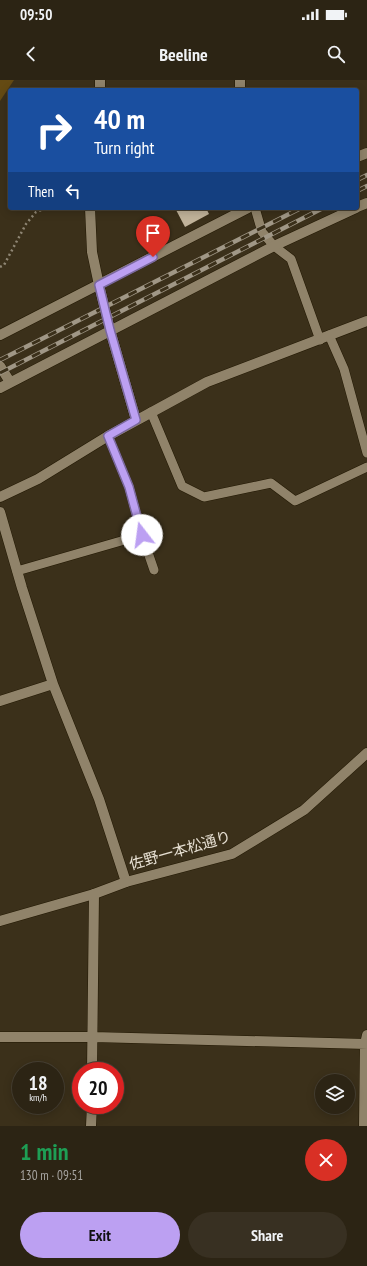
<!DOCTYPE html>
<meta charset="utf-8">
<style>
:root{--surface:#2c2414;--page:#383022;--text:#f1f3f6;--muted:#a6a4a0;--line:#484134;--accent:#bca0f2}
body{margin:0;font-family:"PT Sans Narrow","Noto Sans JP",sans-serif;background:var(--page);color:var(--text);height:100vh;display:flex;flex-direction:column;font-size:15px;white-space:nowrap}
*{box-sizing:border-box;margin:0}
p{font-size:13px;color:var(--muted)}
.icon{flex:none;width:22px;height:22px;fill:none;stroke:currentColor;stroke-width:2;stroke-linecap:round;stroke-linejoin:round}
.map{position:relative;height:1046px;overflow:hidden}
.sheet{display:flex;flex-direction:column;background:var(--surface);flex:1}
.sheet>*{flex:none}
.hud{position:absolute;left:8px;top:8px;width:351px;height:122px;border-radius:4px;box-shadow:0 2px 10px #0003,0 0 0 1px var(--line);background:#1a4fa0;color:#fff;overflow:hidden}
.buttons{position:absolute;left:315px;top:994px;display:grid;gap:8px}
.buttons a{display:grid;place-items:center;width:40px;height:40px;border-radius:50%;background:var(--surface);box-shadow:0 2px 10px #0003,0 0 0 1px var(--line);font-size:20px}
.speed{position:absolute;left:12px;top:982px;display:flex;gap:8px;font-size:20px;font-weight:700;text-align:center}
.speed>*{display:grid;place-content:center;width:52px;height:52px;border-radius:50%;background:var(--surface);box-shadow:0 2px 10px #0003,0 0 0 1px var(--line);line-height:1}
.speed small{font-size:10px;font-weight:400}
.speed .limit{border:6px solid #d22;background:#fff;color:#111}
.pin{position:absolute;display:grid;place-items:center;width:34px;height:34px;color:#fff;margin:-41px -17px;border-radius:50% 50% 50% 0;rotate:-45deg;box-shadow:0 0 4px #0007}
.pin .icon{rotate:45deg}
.me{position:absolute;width:44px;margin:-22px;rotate:345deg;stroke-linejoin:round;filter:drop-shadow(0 0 3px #0008)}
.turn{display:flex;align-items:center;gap:14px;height:84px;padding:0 20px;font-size:18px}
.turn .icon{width:52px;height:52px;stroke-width:2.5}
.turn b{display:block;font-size:28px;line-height:34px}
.then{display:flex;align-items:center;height:38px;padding:0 20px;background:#0003;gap:8px;font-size:15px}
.round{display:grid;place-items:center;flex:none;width:42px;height:42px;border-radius:21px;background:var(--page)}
.overview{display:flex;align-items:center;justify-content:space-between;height:68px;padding:0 20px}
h1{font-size:24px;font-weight:600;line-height:30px;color:#1e9e55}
.primary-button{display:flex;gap:8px;margin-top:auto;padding:8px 20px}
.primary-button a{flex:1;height:46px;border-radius:24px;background:var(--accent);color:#111;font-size:16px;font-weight:600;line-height:46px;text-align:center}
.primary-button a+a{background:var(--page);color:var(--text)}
.status{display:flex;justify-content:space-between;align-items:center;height:28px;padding:0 20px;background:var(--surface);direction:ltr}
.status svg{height:11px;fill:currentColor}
header{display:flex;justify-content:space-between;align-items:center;height:52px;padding:0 20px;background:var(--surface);font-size:18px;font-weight:600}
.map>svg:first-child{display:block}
.green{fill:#644a13}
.building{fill:#c1b39a}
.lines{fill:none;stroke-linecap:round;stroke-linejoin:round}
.lane-casing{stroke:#221803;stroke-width:10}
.street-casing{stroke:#221803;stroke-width:11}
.secondary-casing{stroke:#221803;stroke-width:11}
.path{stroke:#8f8674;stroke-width:2.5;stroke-dasharray:2 3;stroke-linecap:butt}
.lane{stroke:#90836a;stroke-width:9}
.street{stroke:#90836a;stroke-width:10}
.secondary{stroke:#90836a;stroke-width:10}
.rail-casing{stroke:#a09786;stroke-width:4.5}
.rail{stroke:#3b301a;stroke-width:3;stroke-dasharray:9;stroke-linecap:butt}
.route-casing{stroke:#7a689d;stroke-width:10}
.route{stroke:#bca0f2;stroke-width:7}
.labels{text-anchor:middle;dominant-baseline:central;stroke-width:4;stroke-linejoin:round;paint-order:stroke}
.street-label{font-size:15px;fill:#e6dfd2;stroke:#3b301a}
</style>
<div class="status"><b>09:50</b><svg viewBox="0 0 49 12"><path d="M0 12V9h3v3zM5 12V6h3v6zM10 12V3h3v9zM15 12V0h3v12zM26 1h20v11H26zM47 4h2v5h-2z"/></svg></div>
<header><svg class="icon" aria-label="back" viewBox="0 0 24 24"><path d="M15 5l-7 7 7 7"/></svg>Beeline<svg class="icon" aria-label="search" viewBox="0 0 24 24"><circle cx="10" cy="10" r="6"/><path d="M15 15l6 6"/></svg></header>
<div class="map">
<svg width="367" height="1046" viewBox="0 0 367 1046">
<rect width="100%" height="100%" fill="#3b301a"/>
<path class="green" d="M 0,0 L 14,0 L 0,21 Z"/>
<path class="building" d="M 175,128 L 206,128 L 209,134 L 185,147 Z"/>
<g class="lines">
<defs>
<path id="lane" d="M 255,128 L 262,152 L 274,166 L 291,179 L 320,260
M 329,255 L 344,289 L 367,373
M 151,332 L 182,406 L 204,417 L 271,403 L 295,421 L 367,387
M 108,356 L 129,407 L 142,455 L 154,490
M 17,491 L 142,455"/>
<path id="street" d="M 240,0 L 240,10
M 100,10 L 100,0
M 357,77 L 367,73
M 357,127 L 367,123
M 90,128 L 92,172 L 99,205 L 110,250 L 136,340
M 0,255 L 248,128
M 0,286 L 10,302
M 0,308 L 274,166 L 356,128
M 0,417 L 38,399 L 108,356 L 207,302 L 367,241
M 0,432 L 22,508 L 53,604 L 99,719 L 126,802
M 0,621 L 53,604
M 0,957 L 93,957 L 367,964
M 92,991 L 94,814
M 91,1046 L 92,1025
M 364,1046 L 365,964 L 367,955"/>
<path id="secondary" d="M 0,841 L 94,814 L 126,802 L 232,774 L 304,730 L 367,673"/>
</defs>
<use href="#lane" class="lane-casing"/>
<use href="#street" class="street-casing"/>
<use href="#secondary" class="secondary-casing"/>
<path class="path" d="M 0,187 L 4,185 L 26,144 L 36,132 L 46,128"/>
<use href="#lane" class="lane"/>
<use href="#street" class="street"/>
<use href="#secondary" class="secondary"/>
<defs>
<path id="rail" d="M 357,100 L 367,95
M 357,111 L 367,106
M 0,280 L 301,128
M 0,293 L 323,128"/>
</defs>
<use href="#rail" class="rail-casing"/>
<use href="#rail" class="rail"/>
</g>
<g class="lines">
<defs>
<path id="route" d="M 142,455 L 129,407 L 108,356 L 136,340 L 110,250 L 99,205 L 153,177"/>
</defs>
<use href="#route" class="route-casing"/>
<use href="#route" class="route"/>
</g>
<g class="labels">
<g class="street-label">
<text transform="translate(180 770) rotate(-16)">佐野一本松通り</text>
</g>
</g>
</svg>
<div class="buttons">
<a><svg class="icon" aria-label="layers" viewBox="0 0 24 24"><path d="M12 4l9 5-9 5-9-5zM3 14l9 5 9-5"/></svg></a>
</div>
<div class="speed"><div>18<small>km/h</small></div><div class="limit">20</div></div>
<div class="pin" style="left:153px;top:177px;background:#d93025"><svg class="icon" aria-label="arrive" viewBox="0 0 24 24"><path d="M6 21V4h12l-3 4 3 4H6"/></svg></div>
<svg class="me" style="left:142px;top:455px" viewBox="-20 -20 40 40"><circle r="19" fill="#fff"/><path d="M0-13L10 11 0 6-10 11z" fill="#bca0f2"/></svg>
<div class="hud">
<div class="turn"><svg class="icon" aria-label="right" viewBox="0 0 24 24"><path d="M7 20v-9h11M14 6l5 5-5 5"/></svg><div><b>40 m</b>Turn right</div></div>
<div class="then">Then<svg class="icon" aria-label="left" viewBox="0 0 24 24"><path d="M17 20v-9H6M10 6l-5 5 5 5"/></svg></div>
</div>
</div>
<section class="sheet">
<div class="overview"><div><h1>1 min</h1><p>130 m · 09:51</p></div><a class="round" style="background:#d93025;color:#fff"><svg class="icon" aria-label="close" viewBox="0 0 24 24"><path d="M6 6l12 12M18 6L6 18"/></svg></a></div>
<div class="primary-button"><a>Exit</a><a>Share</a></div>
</section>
